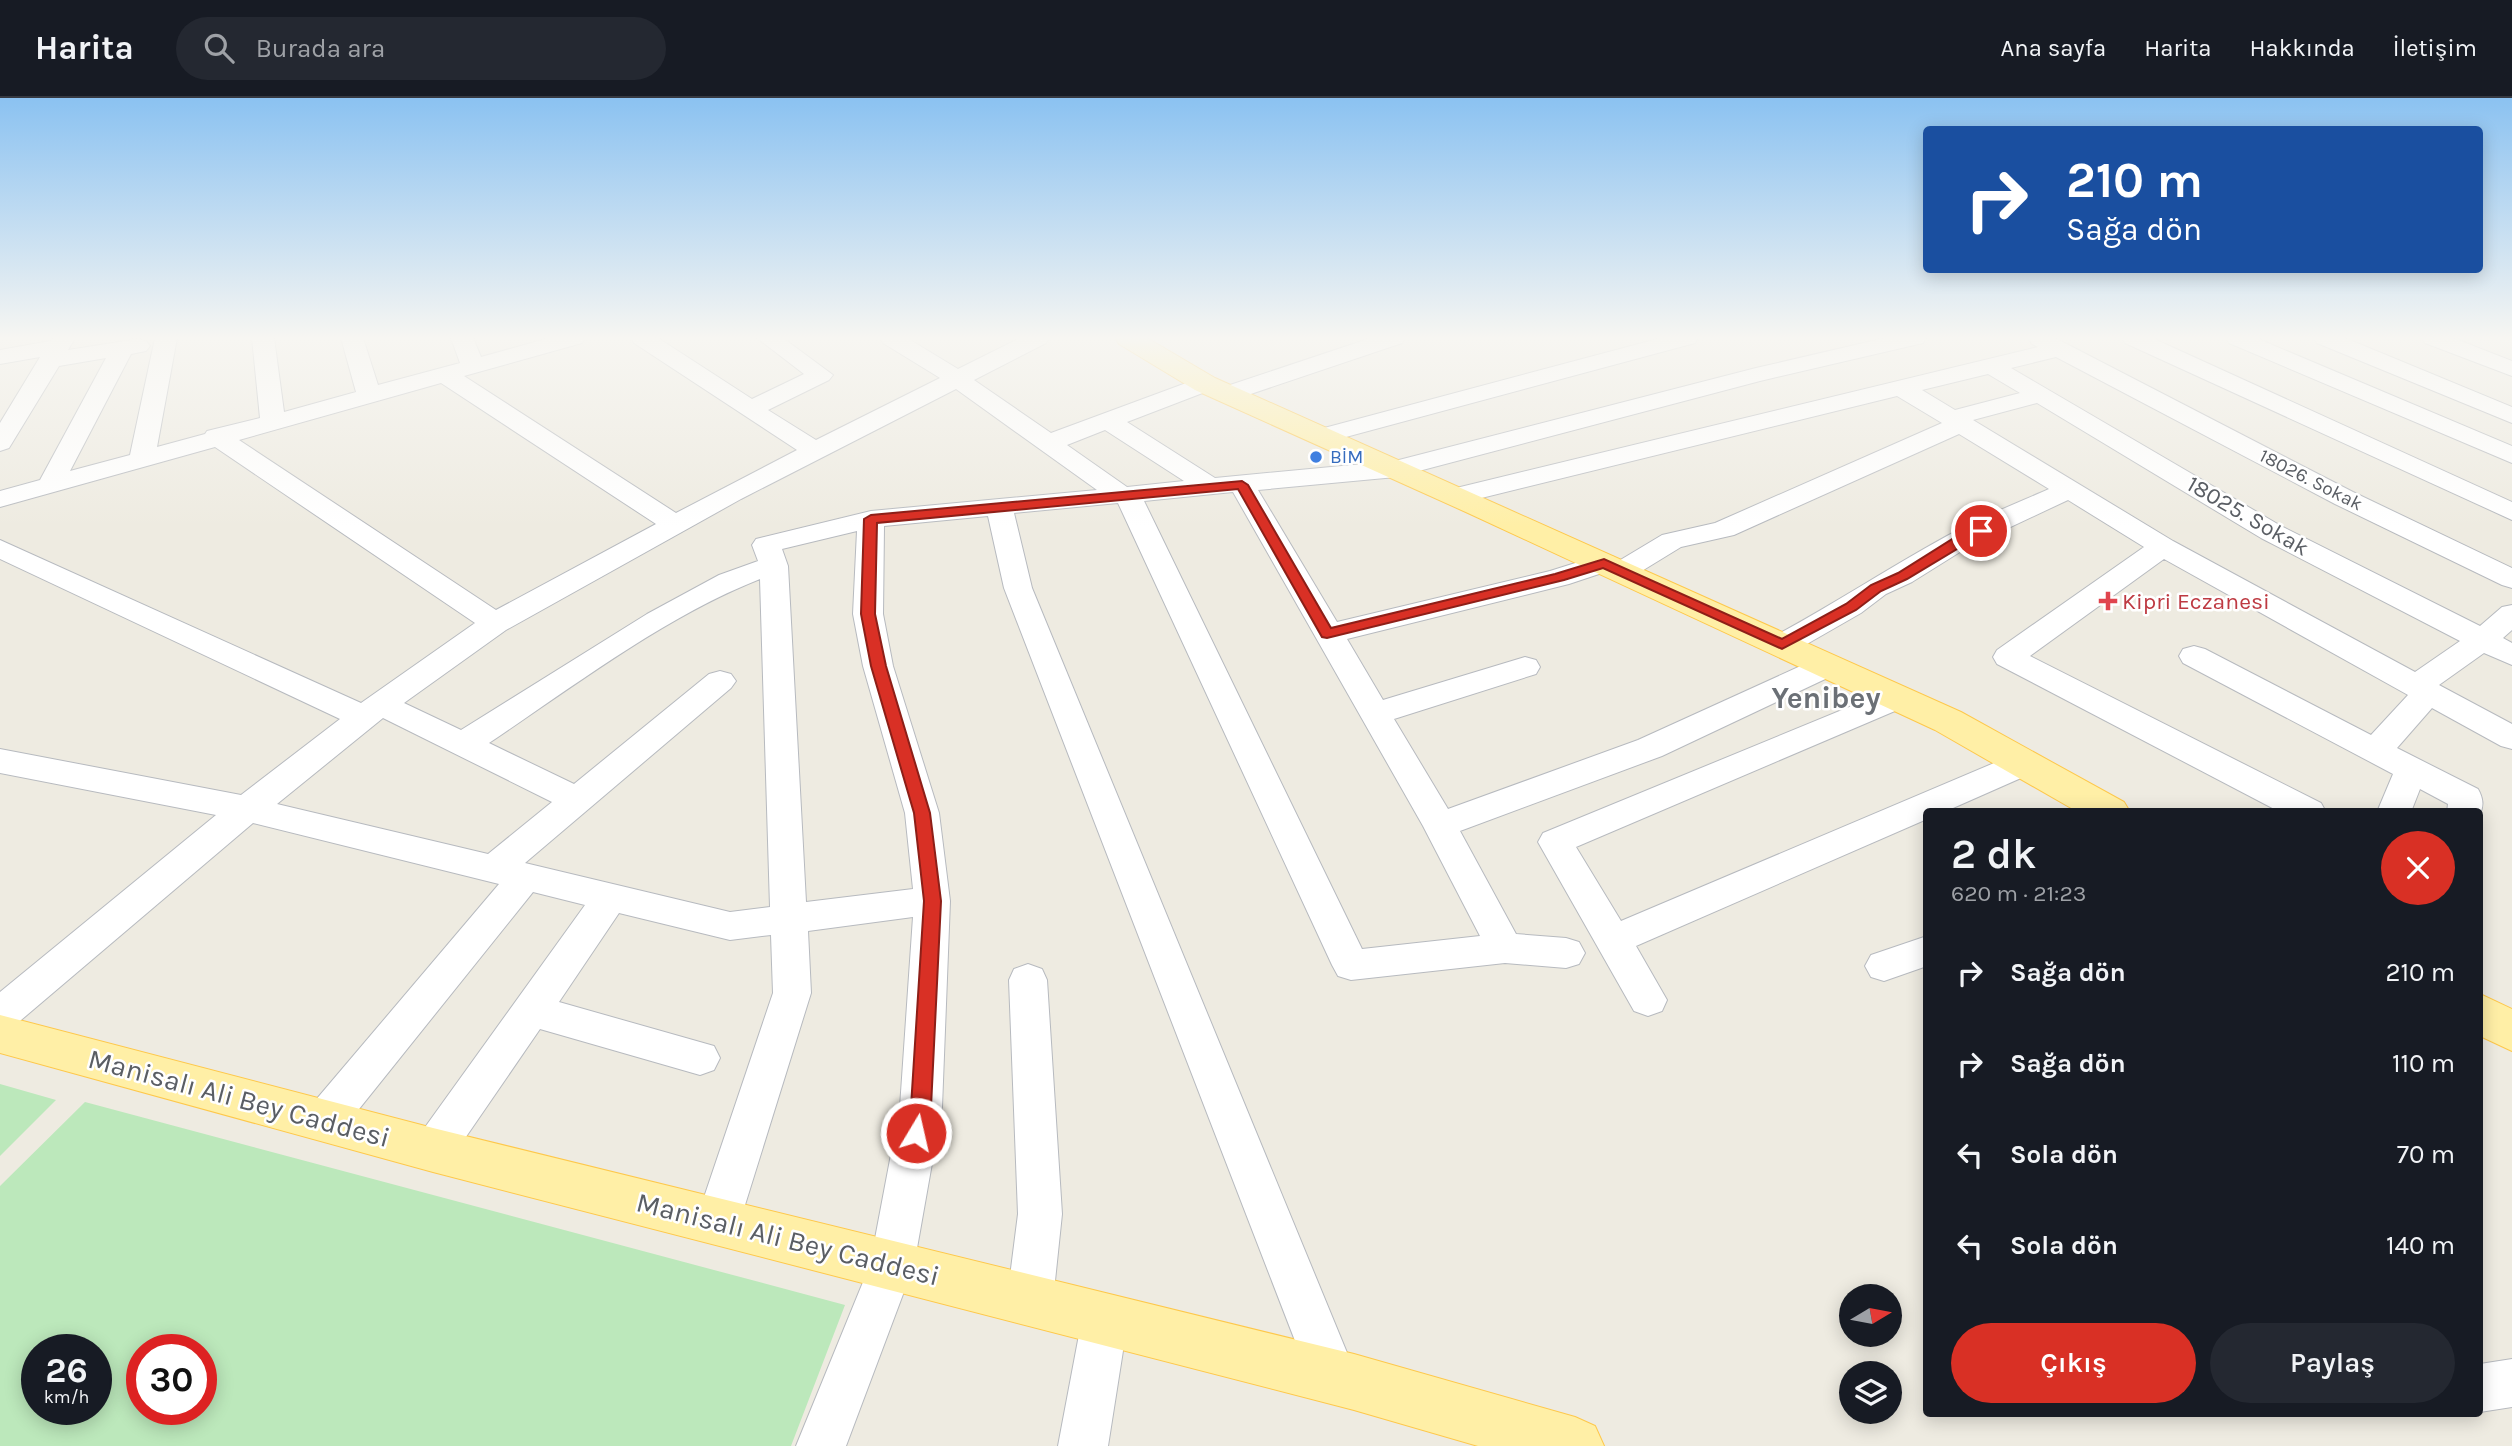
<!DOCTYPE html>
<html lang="tr">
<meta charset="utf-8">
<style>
:root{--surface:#171b24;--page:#242831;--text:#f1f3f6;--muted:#9ea1a6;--line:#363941;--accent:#d93025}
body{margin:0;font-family:Karla,sans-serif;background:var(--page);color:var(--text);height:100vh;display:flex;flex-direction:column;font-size:26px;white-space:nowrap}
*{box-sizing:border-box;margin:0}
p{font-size:23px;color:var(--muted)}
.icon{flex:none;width:38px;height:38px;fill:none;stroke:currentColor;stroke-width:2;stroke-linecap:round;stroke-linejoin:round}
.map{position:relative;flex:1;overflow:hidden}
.details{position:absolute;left:1923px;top:710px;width:560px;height:609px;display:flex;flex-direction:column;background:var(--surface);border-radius:7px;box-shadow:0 4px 18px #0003}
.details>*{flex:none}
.guide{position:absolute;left:1923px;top:28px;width:560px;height:147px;border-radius:7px;box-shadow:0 4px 18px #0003;background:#1a4fa0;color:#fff;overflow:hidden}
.needle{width:46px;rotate:80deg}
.controls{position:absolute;left:1839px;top:1186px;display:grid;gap:14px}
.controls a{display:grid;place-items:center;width:63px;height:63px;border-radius:50%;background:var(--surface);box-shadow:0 4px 18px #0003;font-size:35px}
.speed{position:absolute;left:21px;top:1236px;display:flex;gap:14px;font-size:35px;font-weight:700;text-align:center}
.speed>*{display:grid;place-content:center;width:91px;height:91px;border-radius:50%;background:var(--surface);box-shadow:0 4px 18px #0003;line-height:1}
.speed small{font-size:18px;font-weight:400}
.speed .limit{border:10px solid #d22;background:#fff;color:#111}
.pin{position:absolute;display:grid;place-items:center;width:60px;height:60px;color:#fff;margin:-30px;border:4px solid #fff;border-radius:50%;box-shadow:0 2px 7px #0007}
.me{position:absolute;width:77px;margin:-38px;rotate:9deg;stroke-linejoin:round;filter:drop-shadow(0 0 5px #0008)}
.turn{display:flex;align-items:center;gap:24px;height:147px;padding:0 28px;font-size:32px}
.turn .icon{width:91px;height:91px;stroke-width:2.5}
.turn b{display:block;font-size:49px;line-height:60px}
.round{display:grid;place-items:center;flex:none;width:74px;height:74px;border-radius:37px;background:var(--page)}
.head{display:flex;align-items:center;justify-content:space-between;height:119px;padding:0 28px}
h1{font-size:42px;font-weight:600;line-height:52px}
.button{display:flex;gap:14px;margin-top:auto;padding:14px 28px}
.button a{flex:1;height:80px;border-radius:42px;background:var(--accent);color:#fff;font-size:28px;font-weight:600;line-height:80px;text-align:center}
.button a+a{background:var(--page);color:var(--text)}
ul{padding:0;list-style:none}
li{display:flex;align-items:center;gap:21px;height:91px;padding:0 28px}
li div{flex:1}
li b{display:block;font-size:26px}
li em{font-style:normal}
header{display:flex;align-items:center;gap:42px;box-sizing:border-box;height:98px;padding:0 35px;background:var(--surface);border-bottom:2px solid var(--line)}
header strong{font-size:33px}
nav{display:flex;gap:38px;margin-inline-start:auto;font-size:24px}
.search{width:490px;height:63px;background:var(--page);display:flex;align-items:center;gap:18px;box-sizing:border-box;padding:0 24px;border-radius:38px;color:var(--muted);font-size:26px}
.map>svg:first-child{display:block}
.green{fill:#bce8bb;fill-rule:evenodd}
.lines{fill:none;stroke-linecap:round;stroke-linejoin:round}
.minor-casing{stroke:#b7babf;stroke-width:2}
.major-casing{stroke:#fec84b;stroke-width:2}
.minor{fill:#fff;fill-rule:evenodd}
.major{fill:#ffefa6;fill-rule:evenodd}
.route{fill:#d93025;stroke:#8d1f18;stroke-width:2}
.shop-dot{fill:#3f7fe0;stroke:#fff;stroke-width:2.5}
.health-dot{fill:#e0444e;stroke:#fff;stroke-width:2.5}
.labels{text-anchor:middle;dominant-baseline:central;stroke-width:5;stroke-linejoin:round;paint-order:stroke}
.far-shop-label{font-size:19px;fill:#366cbe;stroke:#fff;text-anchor:start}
.far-street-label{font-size:19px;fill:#5a5e64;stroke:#fff}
.street-label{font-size:23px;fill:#5a5e64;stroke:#fff}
.health-label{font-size:23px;fill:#be3a42;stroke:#fff;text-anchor:start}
.near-street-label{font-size:28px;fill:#5a5e64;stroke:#fff}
.district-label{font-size:30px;font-weight:bold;fill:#6b7076;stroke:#fff}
</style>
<header>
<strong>Harita</strong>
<div class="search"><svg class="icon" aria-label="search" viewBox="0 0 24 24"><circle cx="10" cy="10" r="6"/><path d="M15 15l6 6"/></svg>Burada ara</div>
<nav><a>Ana sayfa</a><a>Harita</a><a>Hakkında</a><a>İletişim</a></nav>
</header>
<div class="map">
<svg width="2512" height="1348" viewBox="0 0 2512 1348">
<rect width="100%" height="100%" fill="#eeebe1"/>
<path class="green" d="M 0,986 L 56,1002 L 0,1058 Z
M 85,1004 L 845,1207 L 791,1348 L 0,1348 L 0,1088 ZM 37,1251 L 96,1251 L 96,1311 L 37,1311 ZM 142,1251 L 201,1251 L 201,1311 L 142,1311 Z"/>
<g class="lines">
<defs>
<path id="minor" d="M 53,240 L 75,240 L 68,252 L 138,241 L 146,243 L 150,248 L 146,253 L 131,256 L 70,373 L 130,357 L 155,240 L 177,240 L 157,349 L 205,336 L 207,333 L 260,320 L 252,240 L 274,240 L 284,314 L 356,294 L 341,240 L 363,240 L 378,287 L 460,265 L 451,240 L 473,240 L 481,259 L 549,240 L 585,240 L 582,245 L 464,278 L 676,415 L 797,352 L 634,245 L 631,240 L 658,240 L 752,301 L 804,276 L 757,240 L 783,240 L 833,277 L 829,282 L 768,312 L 816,342 L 940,280 L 883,245 L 880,240 L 907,240 L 958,271 L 1020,240 L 1049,240 L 1046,245 L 974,282 L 1051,335 L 1197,281 L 1205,279 L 1213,281 L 1217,286 L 1213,291 L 1127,324 L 1215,380 L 1395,363 L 1756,270 L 1885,240 L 1926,240 L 1923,245 L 1760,283 L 1396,379 L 1258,392 L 1337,524 L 1550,473 L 1604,456 L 1614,459 L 1617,464 L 1662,437 L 1715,425 L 1942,325 L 1897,298 L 1457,406 L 1448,404 L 1444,398 L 1448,392 L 2038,249 L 2032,246 L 2029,240 L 2055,240 L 2353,394 L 2512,470 L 2512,490 L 2502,487 L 2335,406 L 2056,259 L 2011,270 L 2281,428 L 2480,528 L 2502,509 L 2512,507 L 2512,532 L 2503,540 L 2512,545 L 2512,567 L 2484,555 L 2439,587 L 2512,626 L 2512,651 L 2501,648 L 2432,610 L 2397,650 L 2478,691 C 2483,700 2484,707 2480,716 L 2480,714 L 2447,714 L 2448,706 L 2420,691 L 2411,714 L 2377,714 L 2393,676 L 2183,565 L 2179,558 L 2183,551 L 2194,548 L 2205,551 L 2371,637 L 2408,597 L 2164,461 L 2030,558 L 2321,705 L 2326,714 L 2280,714 L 1997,566 L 1993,559 L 1997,552 L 2144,449 L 2068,402 L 1968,449 L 1912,484 L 1886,496 L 1861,515 L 1793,554 L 1782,557 L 1771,554 L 1767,547 L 1771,540 C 1831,508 1887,471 1947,438 C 1979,420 2015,406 2049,391 L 1959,336 L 1734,437 L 1681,449 L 1632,479 L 1622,482 L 1612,479 L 1608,473 L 1569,486 L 1347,541 L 1383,602 L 1525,559 L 1536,562 L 1540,569 L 1536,576 L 1394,621 L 1448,711 L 1638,642 L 1816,561 L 1827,558 L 1838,561 L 1842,568 L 1838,575 L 1662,658 L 1460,733 L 1516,836 L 1566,840 L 1579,844 L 1585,855 L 1579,866 L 1566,870 L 1505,865 L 1351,882 L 1338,878 L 1332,867 L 1118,405 L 1014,415 L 1032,490 L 1357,1279 L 1350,1296 L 1333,1303 L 1316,1296 L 1309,1279 L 1004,490 L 988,418 L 884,428 L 883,516 L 893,568 L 939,715 L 950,803 L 942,1009 L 914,1167 L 846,1348 L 796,1348 L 870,1167 L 900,1009 L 913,819 L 808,833 L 811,895 L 740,1123 L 734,1138 L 718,1144 L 702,1138 L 696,1123 L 773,895 L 771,837 L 730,842 L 619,815 L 559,904 L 714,948 L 720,960 L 714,972 L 700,977 L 540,931 L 448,1065 L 433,1071 L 418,1065 L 412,1052 L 418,1039 L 585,807 L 533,794 L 339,1036 L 324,1041 L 309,1036 L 303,1023 L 309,1010 L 499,786 L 253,725 L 14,928 L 0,933 L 0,894 L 216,717 L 0,675 L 0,651 L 241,697 L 340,621 L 0,461 L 0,442 L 361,605 L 475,525 L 215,349 L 0,409 L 0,393 L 40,382 L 106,260 L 59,268 L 9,350 L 0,353 L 0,325 L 40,259 L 0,266 L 0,252 L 50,243 ZM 1988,276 L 2020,295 L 1955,312 L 1922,292 ZM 441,285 L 656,426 L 496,512 L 239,342 ZM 956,291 L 1097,392 L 871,413 L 756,441 L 752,447 L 758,463 L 719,477 L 647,516 L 461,632 L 404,605 L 506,532 L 741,401 ZM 2037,305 L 2261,440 L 2460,543 L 2415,574 L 2173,443 L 1973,322 ZM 1105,332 L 1184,383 L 1127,389 L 1067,347 ZM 1233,394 L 1423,728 L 1480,838 L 1362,851 L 1144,403 ZM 857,433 L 853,516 L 863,568 L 905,715 L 913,791 L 806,804 L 788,468 L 782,451 ZM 760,481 L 770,809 L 730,814 L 525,765 L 731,590 L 736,583 L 731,576 L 720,573 L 709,576 L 574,686 L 489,645 C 574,588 664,519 760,481 ZM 383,620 L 552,704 L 488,756 L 277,706 Z
M 1371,240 L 1405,240 L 1402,245 L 1236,301 L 1227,303 L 1218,301 L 1215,296 L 1218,291 Z
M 1661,240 L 1698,240 L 1695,245 L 1331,343 L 1322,346 L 1313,343 L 1309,338 L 1313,333 Z
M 2122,240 L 2152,240 L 2512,404 L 2512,422 L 2125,245 Z
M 2226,240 L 2256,240 L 2512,348 L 2512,365 L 2229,245 Z
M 2314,240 L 2345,240 L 2512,309 L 2512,325 L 2317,245 Z
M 2422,240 L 2453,240 L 2512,263 L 2512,278 L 2425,245 Z
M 1898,589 L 1909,593 L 1914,600 L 1909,607 L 1576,749 L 1621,823 L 2013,657 L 2025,653 L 2037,657 L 2042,665 L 2037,673 L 1944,714 L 1927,714 L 1927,721 L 1636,848 L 1667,902 L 1662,913 L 1648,918 L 1634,913 L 1538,744 L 1543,735 Z
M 1927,838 L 1927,868 L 1884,883 L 1871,879 L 1865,868 L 1871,857 Z
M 1028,866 L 1042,871 L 1047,882 L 1062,1116 L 1053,1202 L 1046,1218 L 1030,1224 L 1014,1218 L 1007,1202 L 1018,1116 L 1009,882 L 1014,871 Z
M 1105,1198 L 1121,1205 L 1128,1221 L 1108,1348 L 1058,1348 L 1082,1221 L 1089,1205 Z
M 2512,1261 L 2512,1309 L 2480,1314 L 2480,1266 Z"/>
<path id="major" d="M 1115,240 L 1147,240 L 1215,280 L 1961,614 L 2124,704 L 2130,714 L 2078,714 L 1935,632 L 1468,415 L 1195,292 L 1119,246 Z
M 2480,896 L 2512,911 L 2512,953 L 2480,938 Z
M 0,917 L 433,1030 L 1354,1256 L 1575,1319 L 1595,1328 L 1604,1348 L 1478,1348 L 1354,1312 L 433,1074 L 0,955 Z"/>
</defs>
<use href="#minor" class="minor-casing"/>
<use href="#major" class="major-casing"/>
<use href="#minor" class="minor"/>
<use href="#major" class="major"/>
</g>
<linearGradient id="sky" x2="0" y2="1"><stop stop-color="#8bc2f1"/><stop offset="0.56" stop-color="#f7f6f2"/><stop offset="1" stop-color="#f7f6f2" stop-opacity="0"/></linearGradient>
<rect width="2512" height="429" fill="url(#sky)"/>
<path class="route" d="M 1242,383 L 1248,387 L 1331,530 L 1555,476 L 1604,461 L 1782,541 L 1846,506 L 1871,487 L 1898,475 L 1954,440 L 1981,429 L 1987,433 L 1907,481 L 1881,493 L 1856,512 L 1782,551 L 1603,470 L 1564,482 L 1327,540 L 1322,539 L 1238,391 L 877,425 L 875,516 L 886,568 L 930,715 L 941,803 L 931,1009 L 923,1041 L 916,1044 L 909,1041 L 906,1035 L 911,1009 L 924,803 L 914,715 L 871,568 L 861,516 L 864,421 L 871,417 Z"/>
<circle class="shop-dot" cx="1316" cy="359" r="7"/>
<path class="health-dot" d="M2104.5 492.5h7v7h7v7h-7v7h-7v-7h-7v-7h7z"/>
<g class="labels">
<g class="far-shop-label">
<text x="1330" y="359">BİM</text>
</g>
<g class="far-street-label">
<text transform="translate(2311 382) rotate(27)">18026. Sokak</text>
</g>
<g class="street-label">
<text transform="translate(2248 418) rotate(30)">18025. Sokak</text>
</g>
<g class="health-label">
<text x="2122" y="503">Kipri Eczanesi</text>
</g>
<g class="near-street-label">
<text transform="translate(239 1000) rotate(15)">Manisalı Ali Bey Caddesi</text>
<text transform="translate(788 1141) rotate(14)">Manisalı Ali Bey Caddesi</text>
</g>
<g class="district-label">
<text x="1826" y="600">Yenibey</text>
</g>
</g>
</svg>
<div class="controls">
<a><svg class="needle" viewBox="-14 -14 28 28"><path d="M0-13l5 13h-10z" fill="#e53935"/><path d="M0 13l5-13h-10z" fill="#9ea1a6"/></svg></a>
<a><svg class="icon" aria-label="layers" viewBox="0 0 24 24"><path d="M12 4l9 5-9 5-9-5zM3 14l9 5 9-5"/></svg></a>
</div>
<div class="speed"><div>26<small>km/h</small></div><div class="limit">30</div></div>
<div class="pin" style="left:1981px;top:433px;background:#d93025"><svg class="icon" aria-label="arrive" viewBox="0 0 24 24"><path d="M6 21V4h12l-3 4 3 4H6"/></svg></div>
<svg class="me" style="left:916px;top:1035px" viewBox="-20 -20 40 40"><circle r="17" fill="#d93025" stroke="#fff" stroke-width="3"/><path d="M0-11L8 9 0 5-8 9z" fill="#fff"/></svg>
<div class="guide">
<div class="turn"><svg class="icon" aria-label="right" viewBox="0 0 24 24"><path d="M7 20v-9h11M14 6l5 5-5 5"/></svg><div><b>210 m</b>Sağa dön</div></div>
</div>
<section class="details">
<div class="head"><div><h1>2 dk</h1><p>620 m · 21:23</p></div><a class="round" style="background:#d93025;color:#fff"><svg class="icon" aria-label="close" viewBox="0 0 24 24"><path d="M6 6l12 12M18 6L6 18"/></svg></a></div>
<ul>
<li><svg class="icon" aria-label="right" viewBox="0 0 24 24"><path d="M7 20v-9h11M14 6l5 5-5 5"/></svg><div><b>Sağa dön</b></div><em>210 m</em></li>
<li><svg class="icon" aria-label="right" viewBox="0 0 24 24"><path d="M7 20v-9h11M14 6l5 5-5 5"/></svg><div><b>Sağa dön</b></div><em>110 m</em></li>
<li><svg class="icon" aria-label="left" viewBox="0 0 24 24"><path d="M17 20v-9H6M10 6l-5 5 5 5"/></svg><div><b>Sola dön</b></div><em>70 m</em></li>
<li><svg class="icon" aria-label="left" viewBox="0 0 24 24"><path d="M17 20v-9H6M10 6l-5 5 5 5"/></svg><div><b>Sola dön</b></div><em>140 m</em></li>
</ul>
<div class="button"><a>Çıkış</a><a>Paylaş</a></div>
</section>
</div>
